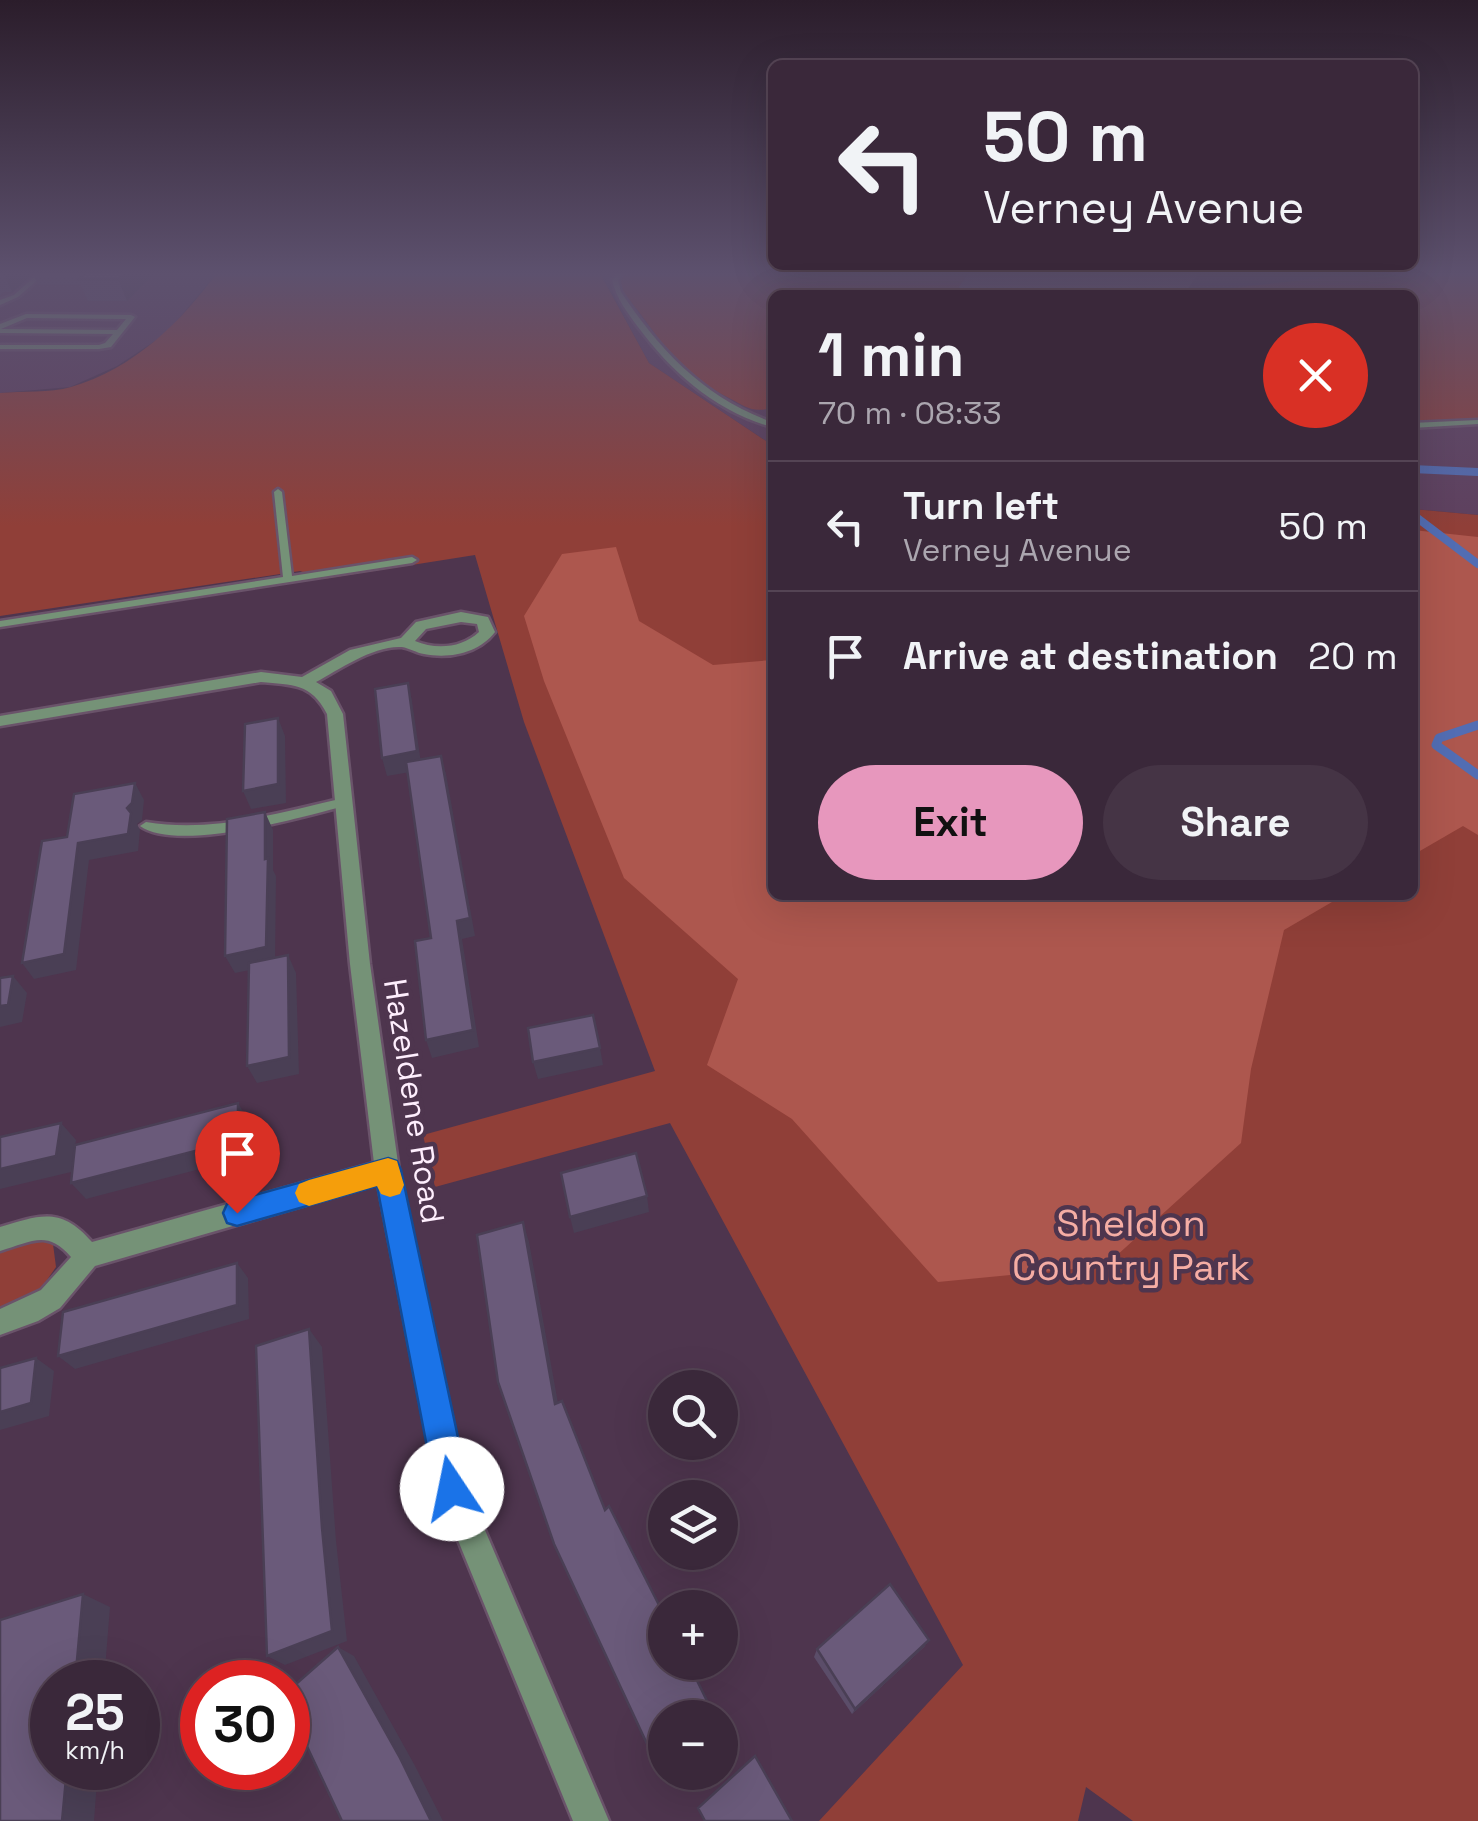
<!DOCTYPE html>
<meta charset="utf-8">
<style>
:root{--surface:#3a283a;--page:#453445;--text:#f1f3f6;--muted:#aba6af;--line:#544454;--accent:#e797bd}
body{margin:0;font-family:"Space Grotesk",sans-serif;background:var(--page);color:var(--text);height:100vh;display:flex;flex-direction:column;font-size:38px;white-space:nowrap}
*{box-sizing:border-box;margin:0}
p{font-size:32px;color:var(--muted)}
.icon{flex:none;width:55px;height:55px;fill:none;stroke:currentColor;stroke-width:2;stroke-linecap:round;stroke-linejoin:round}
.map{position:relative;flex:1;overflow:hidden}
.details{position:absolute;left:768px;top:290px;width:650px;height:610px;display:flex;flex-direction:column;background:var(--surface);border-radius:15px;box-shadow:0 10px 40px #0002,0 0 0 2px var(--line)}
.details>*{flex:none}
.top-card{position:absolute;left:768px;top:60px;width:650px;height:210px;border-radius:15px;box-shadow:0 10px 40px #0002,0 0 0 2px var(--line);background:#3a283a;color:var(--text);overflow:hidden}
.fabs{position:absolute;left:648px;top:1370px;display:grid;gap:20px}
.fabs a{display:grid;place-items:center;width:90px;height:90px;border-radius:50%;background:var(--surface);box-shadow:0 10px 40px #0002,0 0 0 2px var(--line);font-size:50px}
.speed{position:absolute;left:30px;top:1660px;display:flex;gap:20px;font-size:50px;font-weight:700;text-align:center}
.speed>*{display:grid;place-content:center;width:130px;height:130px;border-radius:50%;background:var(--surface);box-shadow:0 10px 40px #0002,0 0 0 2px var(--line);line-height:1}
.speed small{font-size:25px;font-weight:400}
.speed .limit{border:15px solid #d22;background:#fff;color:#111}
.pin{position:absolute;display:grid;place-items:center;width:85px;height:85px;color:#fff;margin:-102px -42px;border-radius:50% 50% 50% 0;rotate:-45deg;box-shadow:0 0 10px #0007}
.pin .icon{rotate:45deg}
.me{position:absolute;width:110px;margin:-55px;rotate:349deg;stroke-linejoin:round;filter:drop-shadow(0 0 8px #0008)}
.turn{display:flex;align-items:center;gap:35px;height:210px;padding:0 50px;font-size:45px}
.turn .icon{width:130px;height:130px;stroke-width:2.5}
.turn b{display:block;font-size:70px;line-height:85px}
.round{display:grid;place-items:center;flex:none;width:105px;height:105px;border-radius:52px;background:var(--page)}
.headline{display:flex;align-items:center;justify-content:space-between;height:170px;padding:0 50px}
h1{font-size:60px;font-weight:700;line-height:75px}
.cta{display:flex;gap:20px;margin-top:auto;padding:20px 50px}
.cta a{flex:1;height:115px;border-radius:60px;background:var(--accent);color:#111;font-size:40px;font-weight:700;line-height:115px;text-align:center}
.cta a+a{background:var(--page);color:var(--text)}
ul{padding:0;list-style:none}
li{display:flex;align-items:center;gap:30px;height:130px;padding:0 50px;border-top:2px solid var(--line)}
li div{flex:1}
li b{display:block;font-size:38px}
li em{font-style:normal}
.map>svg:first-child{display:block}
.built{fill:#5e405e}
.green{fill:#903f38}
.forest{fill:#ad574e}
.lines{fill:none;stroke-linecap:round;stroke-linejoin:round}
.stream-far1{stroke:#526db3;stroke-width:8}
.stream{stroke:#526db3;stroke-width:9}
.taxiway{fill:#7b647b;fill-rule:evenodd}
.runway{fill:#7b647b;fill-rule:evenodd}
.service-casing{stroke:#6a536a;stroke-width:5}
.minor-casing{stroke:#6a536a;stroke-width:5}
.service{fill:#759277;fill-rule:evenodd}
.minor{fill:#759277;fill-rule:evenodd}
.wall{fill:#5b4d69}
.shaded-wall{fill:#4a3f55}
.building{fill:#6a5a7a;stroke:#4a3f55;stroke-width:2.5}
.route{fill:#1a73e8;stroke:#114b97;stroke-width:2.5}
.slow{fill:#f59e0b}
.labels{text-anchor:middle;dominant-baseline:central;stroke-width:9;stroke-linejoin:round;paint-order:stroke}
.street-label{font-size:32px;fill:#feeefd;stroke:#4e354e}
.near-park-label{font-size:38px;fill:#f5ada4;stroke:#4e354e}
</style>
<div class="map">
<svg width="1478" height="1821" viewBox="0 0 1478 1821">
<rect width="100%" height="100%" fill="#4e354e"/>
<path class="built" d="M 0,271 L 218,271 L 167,333 L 117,366 L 70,387 L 0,393 Z
M 606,271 L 1478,271 L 1478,515 L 1413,509 L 1412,295 L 772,295 L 772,445 L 649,363 L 601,274 Z"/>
<path class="green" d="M 218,271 L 606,271 L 601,275 L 649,363 L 772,445 L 772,895 L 1412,895 L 1413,509 L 1478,515 L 1478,1821 L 1133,1821 L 1086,1787 L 1078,1821 L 819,1821 L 963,1665 L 670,1123 L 435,1187 L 423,1135 L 655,1071 L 524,722 L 475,555 L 323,579 L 300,571 L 0,616 L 0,393 C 22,391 50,393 71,387 C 133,369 182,322 218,271 Z
M 627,271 L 956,271 L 985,295 L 772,295 L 772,408 C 751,413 747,407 729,398 C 668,365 665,342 623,292 L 620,281 Z
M 1379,271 L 1478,271 L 1478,419 L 1413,423 L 1412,295 L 1173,295 Z
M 40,1240 L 53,1244 L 56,1267 L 38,1293 L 0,1311 L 0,1249 Z"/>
<path class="forest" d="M 1413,530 L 1478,537 L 1478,835 L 1463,826 L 1413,855 Z
M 616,547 L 639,621 L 713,665 L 772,660 L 772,895 L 1344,895 L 1284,930 L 1251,1069 L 1241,1143 L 1105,1266 L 938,1282 L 792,1119 L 707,1065 L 738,979 L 624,878 L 544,681 L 524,616 L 562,554 Z"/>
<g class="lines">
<path class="stream-far1" d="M 1412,469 L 1478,472
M 1412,514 L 1478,564"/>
<path class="stream" d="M 1478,725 L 1439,738 L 1436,745 L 1478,775"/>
<path class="taxiway" d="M 1016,271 L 1113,271 L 1117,277 L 1111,286 C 1084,292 1049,286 1022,280 Z"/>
<path class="runway" d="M 970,271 L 1200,271 L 1185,293 L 1175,295 L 964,295 L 959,287 Z"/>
<defs>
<path id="service" d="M 41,271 L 48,271 L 18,297 L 0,305 L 0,300 L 14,295 Z
M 618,271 L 625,271 L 618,280 L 621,292 C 660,351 705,398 772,422 L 772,427 C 717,412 672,373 638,327 C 627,312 616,298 612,280 Z
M 26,314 L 131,315 L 135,317 L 111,347 L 99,349 L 0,349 L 0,345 L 99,345 L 105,343 L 113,334 L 0,333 L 0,324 ZM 27,318 L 126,319 L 117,330 L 1,329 Z
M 1478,420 L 1478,424 L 1412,428 L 1412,423 Z
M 278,489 L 282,492 L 292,576 L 412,557 L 417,560 L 412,563 L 0,627 L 0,621 L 283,577 L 274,492 Z
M 344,798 L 350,802 L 348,805 C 303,817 178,853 140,826 L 146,822 C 214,833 278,813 344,798 Z"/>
<path id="minor" d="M 461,612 L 488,617 L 495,632 C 479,653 450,659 424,654 C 417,653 409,648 402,647 C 374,645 340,669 316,682 L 331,691 L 343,714 L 370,964 L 399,1170 L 467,1488 L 609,1821 L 573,1821 L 437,1489 L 378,1184 L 95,1266 L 60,1308 L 38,1321 L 0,1335 L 0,1309 L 41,1290 L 71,1257 C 47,1229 31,1242 0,1251 L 0,1227 C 40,1215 61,1206 92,1242 L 374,1163 L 350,964 L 327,714 C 311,683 293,685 261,682 L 0,726 L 0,716 L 261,672 L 302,677 L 350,650 L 401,638 L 416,622 ZM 461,622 L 477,624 L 479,632 C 462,648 436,650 415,641 L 426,629 Z"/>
</defs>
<use href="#service" class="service-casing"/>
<use href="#minor" class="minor-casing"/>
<use href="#service" class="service"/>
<use href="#minor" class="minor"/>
</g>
<path class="wall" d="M 0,271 L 157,271 L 127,301 L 88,301 L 81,285 L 38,285 L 33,274 L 12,292 L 4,292 L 0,295 Z
M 929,1640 L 924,1647 L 852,1714 L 814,1657 L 817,1649 Z"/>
<path class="shaded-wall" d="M 3,271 L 32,271 L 33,274 L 12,292 Z
M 126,271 L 157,271 L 127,301 L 118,279 Z
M 408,683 L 412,701 L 422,770 L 387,776 L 382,758 Z
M 278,718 L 285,736 L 286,803 L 251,809 L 243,791 Z
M 441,756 L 446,774 L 475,936 L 462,939 L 479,1047 L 432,1058 L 426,1040 L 457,921 Z
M 135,783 L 144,800 L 142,820 L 137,824 L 140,830 L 138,851 L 89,860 L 76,970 L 34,979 L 22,963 L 78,843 L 127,808 Z
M 265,812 L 273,830 L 273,870 L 276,876 L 275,965 L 235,973 L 225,956 L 265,859 Z
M 288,955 L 296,973 L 299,1074 L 257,1083 L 247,1066 Z
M 13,976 L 27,993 L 22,1022 L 0,1027 L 0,1006 Z
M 600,1048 L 603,1065 L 538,1079 L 533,1062 Z
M 238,1103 L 248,1120 L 249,1156 L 86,1199 L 71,1183 Z
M 61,1123 L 76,1140 L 71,1172 L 0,1189 L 0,1169 Z
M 647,1196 L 649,1212 L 574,1233 L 570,1217 Z
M 523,1222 L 529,1242 L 561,1420 L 555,1404 Z
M 237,1263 L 248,1278 L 249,1319 L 75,1369 L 58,1356 Z
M 309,1329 L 322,1347 L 336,1541 L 347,1641 L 285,1665 L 267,1656 L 322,1528 Z
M 36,1358 L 54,1371 L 49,1416 L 0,1430 L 0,1412 Z
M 83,1594 L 110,1607 L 104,1682 L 75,1682 Z
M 929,1640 L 924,1647 L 852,1714 L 855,1709 Z
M 338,1647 L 354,1656 L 414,1764 L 443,1821 L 431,1821 Z
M 707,1701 L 708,1708 L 696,1718 L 685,1718 Z
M 665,1733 L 665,1742 L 652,1752 L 648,1746 Z
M 67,1768 L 98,1768 L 94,1821 L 62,1821 Z"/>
<path class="building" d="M 87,271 L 126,271 L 118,279 L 79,279 Z
M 408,683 L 417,751 L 382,758 L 375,689 Z
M 278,718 L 278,784 L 243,791 L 245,724 Z
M 441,756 L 470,918 L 457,921 L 473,1030 L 426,1040 L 415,941 L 431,938 L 406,762 Z
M 135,783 L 132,803 L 127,808 L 131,813 L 128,834 L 78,843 L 64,954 L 22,963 L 42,841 L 67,837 L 74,794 Z
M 265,812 L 265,859 L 268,858 L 266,947 L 225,956 L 227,819 Z
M 288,955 L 289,1057 L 247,1066 L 249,963 Z
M 13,976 L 8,1005 L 0,1006 L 0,978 Z
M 593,1015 L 600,1048 L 533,1062 L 528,1028 Z
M 238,1103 L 238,1140 L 71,1183 L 75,1145 Z
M 61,1123 L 56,1156 L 0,1169 L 0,1137 Z
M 636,1153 L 647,1196 L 570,1217 L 561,1173 Z
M 523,1222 L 555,1404 L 562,1401 L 605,1510 L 609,1506 L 665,1617 L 665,1662 L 688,1662 L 707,1701 L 685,1718 L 665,1718 L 665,1733 L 648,1746 L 554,1544 L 498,1382 L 477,1235 Z
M 237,1263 L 237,1305 L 58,1356 L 63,1312 Z
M 309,1329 L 322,1528 L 332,1631 L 267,1656 L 256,1346 Z
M 36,1358 L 31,1403 L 0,1412 L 0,1368 Z
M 890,1584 L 929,1640 L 855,1709 L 817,1649 Z
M 83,1594 L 75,1682 L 52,1682 L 52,1768 L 67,1768 L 62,1821 L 0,1821 L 0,1620 Z
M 338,1647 L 400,1758 L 431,1821 L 342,1821 L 288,1706 L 288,1691 Z
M 755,1756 L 792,1821 L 705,1821 L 698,1808 Z"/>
<linearGradient id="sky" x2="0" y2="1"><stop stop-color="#2b1d2b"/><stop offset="0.52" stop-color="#5d516e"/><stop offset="1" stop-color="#5d516e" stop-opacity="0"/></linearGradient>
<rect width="1478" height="526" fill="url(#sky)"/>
<path class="route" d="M 388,1158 L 397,1161 L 401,1170 L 469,1489 L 464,1501 L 452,1506 L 440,1501 L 435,1489 L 377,1186 L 237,1226 L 227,1223 L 223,1213 L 227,1204 L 237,1200 Z"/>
<path class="slow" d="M 388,1158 L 397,1161 L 404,1185 L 400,1194 L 390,1197 L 381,1194 L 377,1186 L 309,1206 L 299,1202 L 295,1193 L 299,1184 L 309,1180 Z"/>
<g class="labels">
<g class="street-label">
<text transform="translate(414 1101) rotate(81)">Hazeldene Road</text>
</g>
<g class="near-park-label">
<text x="1131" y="1223">Sheldon<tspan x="1131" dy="44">Country Park</tspan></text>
</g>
</g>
</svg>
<div class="fabs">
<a><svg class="icon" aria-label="search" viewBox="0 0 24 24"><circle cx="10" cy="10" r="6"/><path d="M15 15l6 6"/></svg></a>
<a><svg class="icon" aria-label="layers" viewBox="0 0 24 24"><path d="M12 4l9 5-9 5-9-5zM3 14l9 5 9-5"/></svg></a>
<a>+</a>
<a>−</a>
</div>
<div class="speed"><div>25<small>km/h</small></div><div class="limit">30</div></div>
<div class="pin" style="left:237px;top:1213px;background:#d93025"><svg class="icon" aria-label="arrive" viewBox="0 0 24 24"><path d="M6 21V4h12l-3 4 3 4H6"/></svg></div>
<svg class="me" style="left:452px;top:1489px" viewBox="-20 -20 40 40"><circle r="19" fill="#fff"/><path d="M0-13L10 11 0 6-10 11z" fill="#1a73e8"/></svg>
<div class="top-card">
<div class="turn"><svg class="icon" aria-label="left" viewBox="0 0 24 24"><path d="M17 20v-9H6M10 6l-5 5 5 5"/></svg><div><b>50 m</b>Verney Avenue</div></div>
</div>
<section class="details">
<div class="headline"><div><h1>1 min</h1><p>70 m · 08:33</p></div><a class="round" style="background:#d93025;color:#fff"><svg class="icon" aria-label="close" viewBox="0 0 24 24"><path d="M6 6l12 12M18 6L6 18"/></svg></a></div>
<ul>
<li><svg class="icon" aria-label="left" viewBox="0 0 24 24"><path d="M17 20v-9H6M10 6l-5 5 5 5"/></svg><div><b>Turn left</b><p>Verney Avenue</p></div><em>50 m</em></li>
<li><svg class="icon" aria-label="arrive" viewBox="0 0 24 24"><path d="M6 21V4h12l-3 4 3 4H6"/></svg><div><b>Arrive at destination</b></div><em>20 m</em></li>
</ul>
<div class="cta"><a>Exit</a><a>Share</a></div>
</section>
</div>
